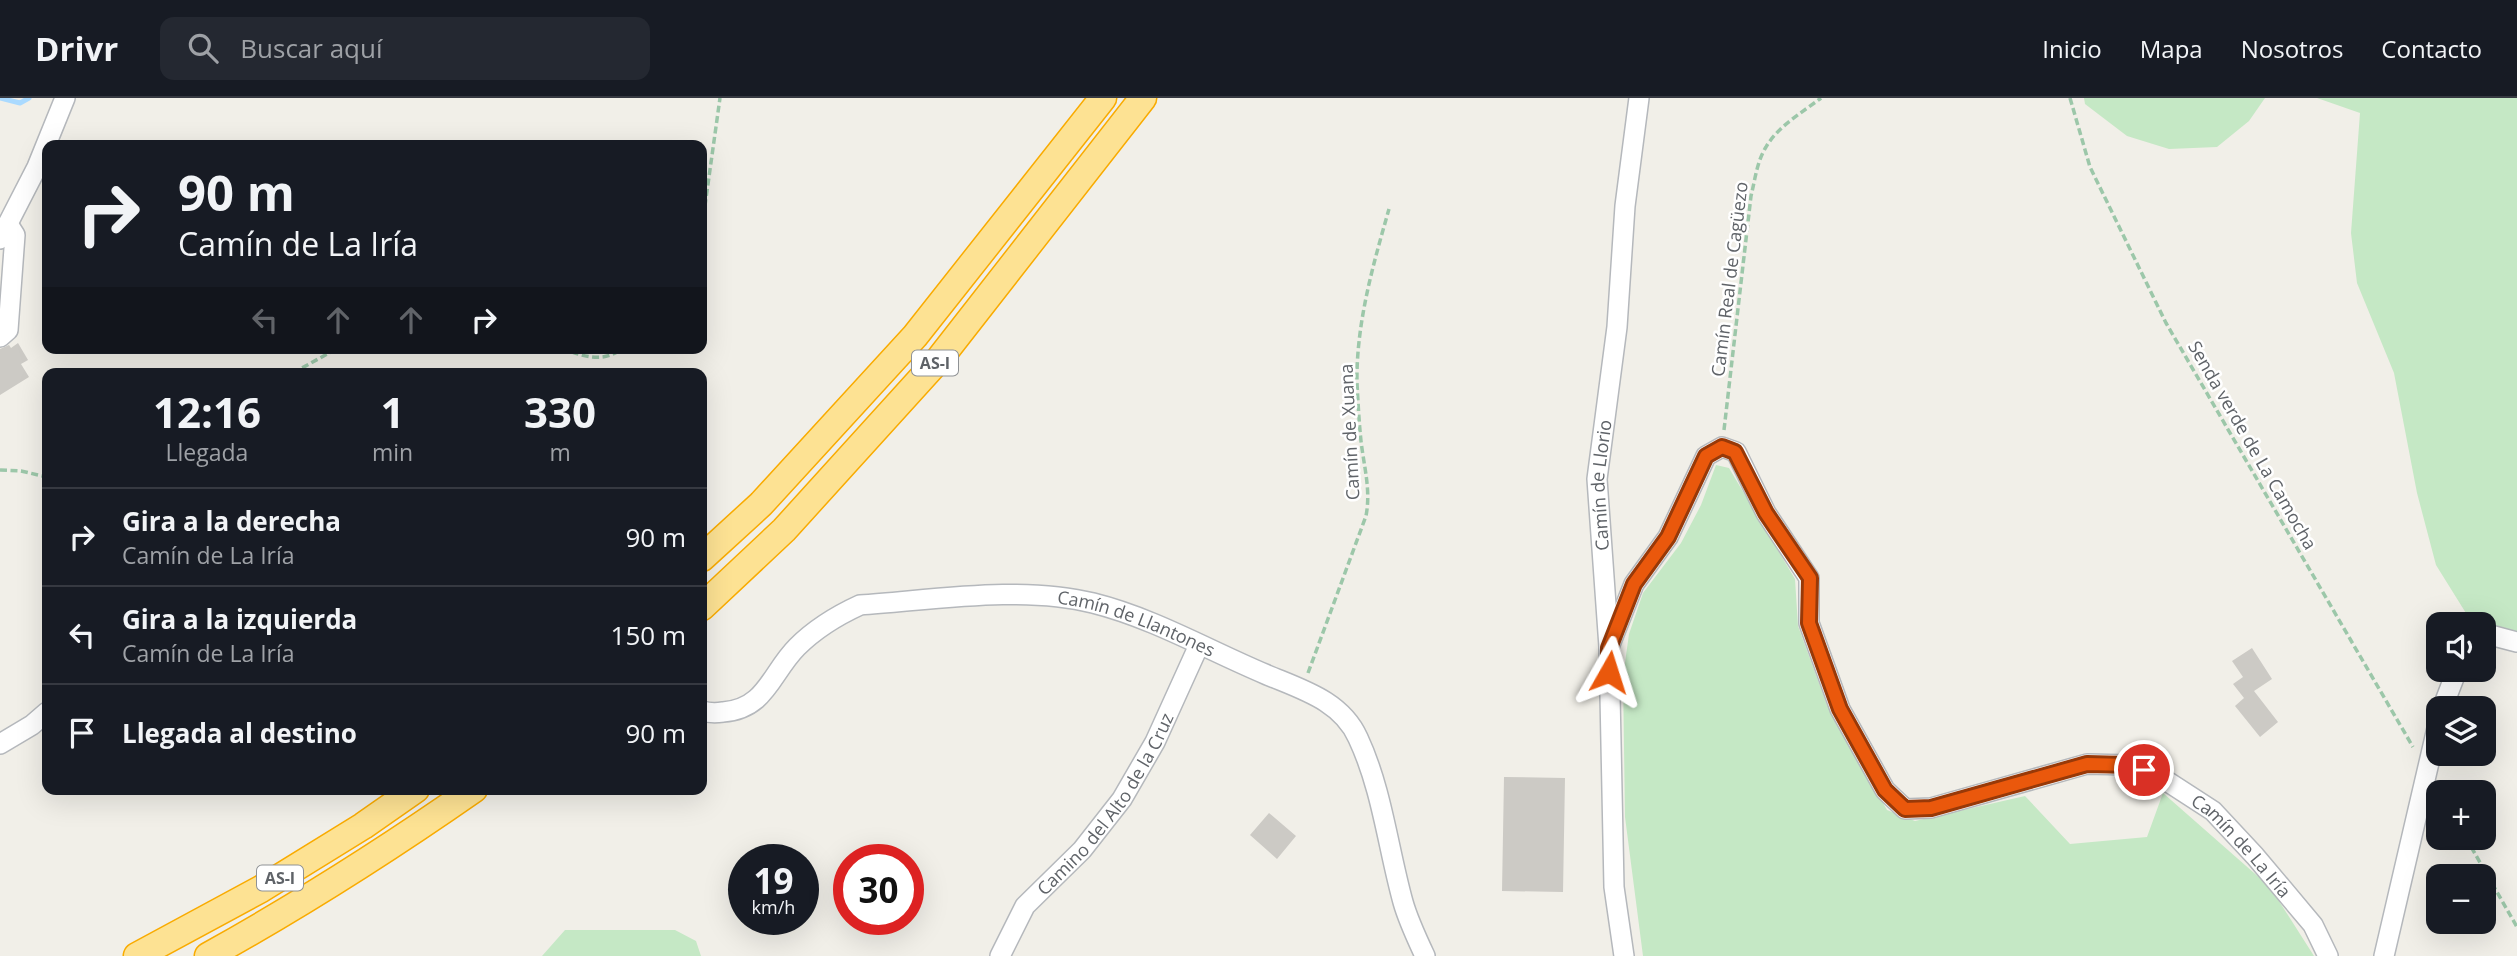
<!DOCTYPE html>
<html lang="es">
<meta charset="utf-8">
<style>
:root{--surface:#171b24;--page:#242831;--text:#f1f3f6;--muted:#9ea1a6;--line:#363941}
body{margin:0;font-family:"Open Sans",sans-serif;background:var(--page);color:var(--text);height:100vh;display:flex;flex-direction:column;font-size:26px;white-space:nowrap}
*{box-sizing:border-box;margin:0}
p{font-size:23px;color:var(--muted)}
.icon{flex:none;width:38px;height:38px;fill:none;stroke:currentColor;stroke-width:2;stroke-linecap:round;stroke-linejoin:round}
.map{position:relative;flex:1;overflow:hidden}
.details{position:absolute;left:42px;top:270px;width:665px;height:427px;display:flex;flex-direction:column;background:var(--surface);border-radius:14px;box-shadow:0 7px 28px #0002}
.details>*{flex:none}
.banner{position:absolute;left:42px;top:42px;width:665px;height:214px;border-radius:14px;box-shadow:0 7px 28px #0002;background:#171b24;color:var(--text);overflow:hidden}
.controls{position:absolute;left:2426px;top:514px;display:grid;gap:14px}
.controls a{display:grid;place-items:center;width:70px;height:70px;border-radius:14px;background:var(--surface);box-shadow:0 7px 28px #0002;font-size:35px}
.speed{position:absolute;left:728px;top:746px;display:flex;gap:14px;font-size:35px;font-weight:700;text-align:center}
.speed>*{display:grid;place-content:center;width:91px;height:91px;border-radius:50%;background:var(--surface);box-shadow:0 7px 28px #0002;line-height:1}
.speed small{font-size:18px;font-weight:400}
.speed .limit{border:10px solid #d22;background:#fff;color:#111}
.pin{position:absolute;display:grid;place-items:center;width:60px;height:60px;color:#fff;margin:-30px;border:4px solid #fff;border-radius:50%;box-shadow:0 2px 7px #0007}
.me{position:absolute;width:77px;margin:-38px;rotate:6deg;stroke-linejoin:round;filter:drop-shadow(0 0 5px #0008)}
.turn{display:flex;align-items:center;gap:24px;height:147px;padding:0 21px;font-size:32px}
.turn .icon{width:91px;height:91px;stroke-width:2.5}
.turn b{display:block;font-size:49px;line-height:60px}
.lanes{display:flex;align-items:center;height:66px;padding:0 21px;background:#0003;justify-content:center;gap:35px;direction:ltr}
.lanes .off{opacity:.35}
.eta{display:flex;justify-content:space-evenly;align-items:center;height:119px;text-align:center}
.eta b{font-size:42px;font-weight:700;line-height:49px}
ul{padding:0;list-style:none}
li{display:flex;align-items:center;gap:21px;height:98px;padding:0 21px;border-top:2px solid var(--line)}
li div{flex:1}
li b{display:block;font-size:26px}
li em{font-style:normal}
header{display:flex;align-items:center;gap:42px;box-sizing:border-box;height:98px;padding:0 35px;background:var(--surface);border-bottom:2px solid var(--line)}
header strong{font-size:33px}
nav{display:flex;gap:38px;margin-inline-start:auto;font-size:24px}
.search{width:490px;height:63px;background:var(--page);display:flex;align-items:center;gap:18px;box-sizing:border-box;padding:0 24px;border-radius:14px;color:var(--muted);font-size:26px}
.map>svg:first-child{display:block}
.green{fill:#c5e8c5}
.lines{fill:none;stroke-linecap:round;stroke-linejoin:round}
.stream{stroke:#aadaff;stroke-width:5}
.building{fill:#cccac5}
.minor-casing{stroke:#b5b8bc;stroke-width:22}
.highway-casing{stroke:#f9ab00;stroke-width:29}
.path{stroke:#9cc7a9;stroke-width:3.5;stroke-dasharray:7 3.5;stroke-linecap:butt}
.minor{stroke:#fff;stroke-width:19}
.highway{stroke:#fde293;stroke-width:26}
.route-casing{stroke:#983908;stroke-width:18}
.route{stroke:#ea580c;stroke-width:12}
.labels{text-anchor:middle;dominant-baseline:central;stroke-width:5;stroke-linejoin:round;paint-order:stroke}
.shield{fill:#fff;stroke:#8f9295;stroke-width:2}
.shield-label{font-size:16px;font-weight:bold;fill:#5f6368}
.street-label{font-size:18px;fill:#5f6368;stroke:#fff}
</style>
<header>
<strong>Drivr</strong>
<div class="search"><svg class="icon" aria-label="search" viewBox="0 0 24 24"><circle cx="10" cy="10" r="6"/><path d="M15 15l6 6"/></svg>Buscar aquí</div>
<nav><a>Inicio</a><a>Mapa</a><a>Nosotros</a><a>Contacto</a></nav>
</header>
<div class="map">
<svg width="2517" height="858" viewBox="0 0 2517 858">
<rect width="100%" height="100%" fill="#f1efe8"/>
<path class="green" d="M 2084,0 L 2265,0 L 2249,23 L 2217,49 L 2169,51 L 2127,38 L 2085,6 Z
M 2317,0 L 2517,0 L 2517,536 L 2469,520 L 2436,467 L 2417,395 L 2394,275 L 2357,185 L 2351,135 L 2360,15 Z
M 1716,367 L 1729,370 L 1795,481 L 1798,528 L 1827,607 L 1887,712 L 1915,723 L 2025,698 L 2070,746 L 2147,739 L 2163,695 L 2270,789 L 2314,858 L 1643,858 L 1625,719 L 1623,579 L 1629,536 L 1643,495 L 1681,445 L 1701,407 Z
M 565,832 L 675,832 L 696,843 L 701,858 L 542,858 Z"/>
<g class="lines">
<path class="stream" d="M 0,0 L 20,5 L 29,0"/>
</g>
<path class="building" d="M 18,245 L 28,262 L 21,266 L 29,279 L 0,297 L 0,251 L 9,247 L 11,250 Z
M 2252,550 L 2272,581 L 2254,593 L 2278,624 L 2260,639 L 2235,608 L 2244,600 L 2233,586 L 2243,579 L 2232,563 Z
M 1504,679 L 1565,680 L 1563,794 L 1502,793 Z
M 1269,715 L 1296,738 L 1277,761 L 1250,737 Z"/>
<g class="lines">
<defs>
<g id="minor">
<path d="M 0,141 L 37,69 L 65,0"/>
<path d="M 0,239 L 8,232 L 15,137 L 8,126"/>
<path d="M 2483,541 L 2494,538 L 2517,544"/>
<path id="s1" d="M 1609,549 L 1634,486 L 1668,439 L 1706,358 L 1722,349 L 1736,354 L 1766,415 L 1809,480 L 1809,525 L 1840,611 L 1885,692 L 1905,711 L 1931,710 L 2087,666 L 2129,667 L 2159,678 L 2213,713 L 2255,758 L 2313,827 L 2328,858"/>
<path d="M 2442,611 L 2457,572"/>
<path id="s2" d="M 702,613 C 709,615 716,615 723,614 C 766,611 771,575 797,549 C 816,530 836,518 860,507 C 933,502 1022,487 1093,505 C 1153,520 1208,552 1265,576 C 1300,591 1341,602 1358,640 C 1382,691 1388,750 1403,804 C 1408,822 1417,841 1425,858"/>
<path d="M 0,646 L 32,627 L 47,614"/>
<path id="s3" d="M 1000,858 L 1025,808 L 1082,752 L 1122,701 L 1155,644 L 1199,547"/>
<path id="s4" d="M 1624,858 L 1614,789 L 1609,549 L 1597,381 L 1617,229 L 1625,108 L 1639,0"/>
<path d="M 2384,858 L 2438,626"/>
</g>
<path id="highway" d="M 702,460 L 761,406 L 915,238 L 1103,0
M 702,509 L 784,432 L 940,260 L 1143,0
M 137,858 L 261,791 L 363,728 L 416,691
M 208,858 C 300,807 388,751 474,691"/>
</defs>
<use href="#minor" class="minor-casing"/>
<use href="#highway" class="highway-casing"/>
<path class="path" d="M 2070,0 L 2090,69 L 2166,225 L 2413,649
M 702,129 L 720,0
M 562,250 C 580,258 605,266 622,250
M 293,275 L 338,250
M 1724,332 L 1751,98 C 1755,82 1757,63 1766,49 C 1778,28 1803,14 1821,0
M 0,372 L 21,373 L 47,379
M 1308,575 L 1366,418 C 1371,392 1364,369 1361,343 C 1359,324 1358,304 1357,285 C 1356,226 1373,167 1389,111
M 2466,740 L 2517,829"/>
<use href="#minor" class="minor"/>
<use href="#highway" class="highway"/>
</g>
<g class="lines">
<defs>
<path id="route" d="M 1609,574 L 1609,550 L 1634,486 L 1668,439 L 1706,358 L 1722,349 L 1735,354 L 1766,415 L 1810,480 L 1809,525 L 1840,611 L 1885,692 L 1905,711 L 1931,710 L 2087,666 L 2129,667 L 2144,672"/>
</defs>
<use href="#route" class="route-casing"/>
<use href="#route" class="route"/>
</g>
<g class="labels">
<g class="shield">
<rect x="912" y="252.5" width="46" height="25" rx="5"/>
<rect x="257" y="767.5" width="46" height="25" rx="5"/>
</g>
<g class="shield-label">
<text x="935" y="265">AS-I</text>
<text x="280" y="780">AS-I</text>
</g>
<g class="street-label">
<text transform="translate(1729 181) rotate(-83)">Camín Real de Cagüezo</text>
<text transform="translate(1349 334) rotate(-93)">Camín de Xuana</text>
<text transform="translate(2253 347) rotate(60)">Senda verde de La Camocha</text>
<text stroke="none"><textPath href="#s4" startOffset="472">Camín de Llorio</textPath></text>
<text stroke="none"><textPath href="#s2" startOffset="481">Camín de Llantones</textPath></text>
<text stroke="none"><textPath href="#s3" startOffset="187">Camino del Alto de la Cruz</textPath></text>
<text stroke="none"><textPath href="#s1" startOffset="1022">Camín de La Iría</textPath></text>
</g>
</g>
</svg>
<div class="controls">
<a><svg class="icon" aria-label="sound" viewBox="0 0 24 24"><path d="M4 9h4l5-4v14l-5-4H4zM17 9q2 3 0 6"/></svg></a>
<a><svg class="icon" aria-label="layers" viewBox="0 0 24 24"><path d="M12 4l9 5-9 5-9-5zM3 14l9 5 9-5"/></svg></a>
<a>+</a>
<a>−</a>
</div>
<div class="speed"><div>19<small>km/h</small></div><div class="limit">30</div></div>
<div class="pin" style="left:2144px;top:672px;background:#d93025"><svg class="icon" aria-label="arrive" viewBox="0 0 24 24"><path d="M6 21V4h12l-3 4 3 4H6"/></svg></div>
<svg class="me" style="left:1609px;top:574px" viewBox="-20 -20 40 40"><path d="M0-17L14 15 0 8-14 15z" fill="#ea580c" stroke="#fff" stroke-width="4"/></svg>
<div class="banner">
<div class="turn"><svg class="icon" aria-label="right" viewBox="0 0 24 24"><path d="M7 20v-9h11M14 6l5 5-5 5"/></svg><div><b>90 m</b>Camín de La Iría</div></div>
<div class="lanes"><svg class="icon off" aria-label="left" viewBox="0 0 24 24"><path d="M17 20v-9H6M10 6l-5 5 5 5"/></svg><svg class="icon off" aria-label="ahead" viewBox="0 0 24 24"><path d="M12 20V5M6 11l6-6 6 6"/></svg><svg class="icon off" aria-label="ahead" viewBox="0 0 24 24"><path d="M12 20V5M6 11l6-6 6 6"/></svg><svg class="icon" aria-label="right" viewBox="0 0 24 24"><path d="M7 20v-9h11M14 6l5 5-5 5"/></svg></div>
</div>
<section class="details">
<div class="eta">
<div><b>12:16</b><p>Llegada</p></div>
<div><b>1</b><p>min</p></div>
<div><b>330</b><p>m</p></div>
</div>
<ul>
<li><svg class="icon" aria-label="right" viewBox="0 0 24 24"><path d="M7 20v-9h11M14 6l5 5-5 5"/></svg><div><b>Gira a la derecha</b><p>Camín de La Iría</p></div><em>90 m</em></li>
<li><svg class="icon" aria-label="left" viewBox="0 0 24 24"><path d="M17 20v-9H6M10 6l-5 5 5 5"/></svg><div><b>Gira a la izquierda</b><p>Camín de La Iría</p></div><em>150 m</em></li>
<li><svg class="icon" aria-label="arrive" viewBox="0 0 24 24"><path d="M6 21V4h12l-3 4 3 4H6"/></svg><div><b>Llegada al destino</b></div><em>90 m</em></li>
</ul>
</section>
</div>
